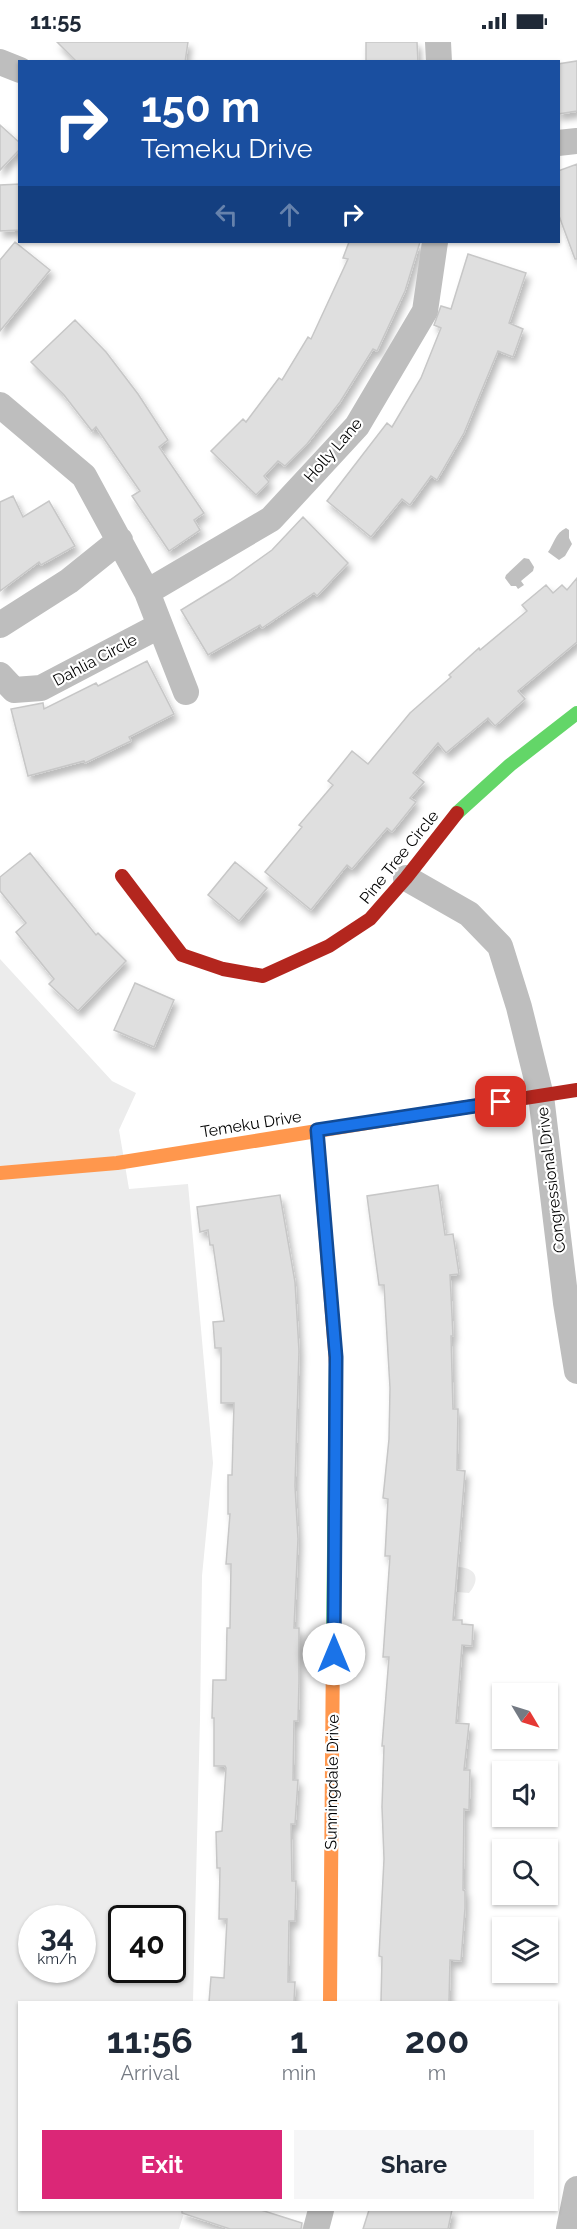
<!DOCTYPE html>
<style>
:root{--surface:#fff;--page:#f6f6f7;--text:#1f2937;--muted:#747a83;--accent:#db2777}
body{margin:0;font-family:Raleway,sans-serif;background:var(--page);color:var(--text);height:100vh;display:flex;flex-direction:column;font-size:22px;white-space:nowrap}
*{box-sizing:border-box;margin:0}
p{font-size:20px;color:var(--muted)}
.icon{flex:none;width:33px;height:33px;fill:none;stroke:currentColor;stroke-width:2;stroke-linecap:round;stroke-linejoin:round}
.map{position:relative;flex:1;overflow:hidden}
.side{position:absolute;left:18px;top:1959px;width:540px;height:210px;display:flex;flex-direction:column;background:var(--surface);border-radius:0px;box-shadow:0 2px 4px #0004}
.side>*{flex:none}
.guide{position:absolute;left:18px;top:18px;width:542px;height:183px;border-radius:0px;box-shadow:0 2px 4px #0004;background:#1a4fa0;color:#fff;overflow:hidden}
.needle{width:39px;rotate:128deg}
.controls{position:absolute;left:492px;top:1641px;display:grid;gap:12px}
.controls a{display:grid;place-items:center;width:66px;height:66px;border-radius:0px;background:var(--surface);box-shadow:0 2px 4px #0004;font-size:30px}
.speed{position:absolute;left:18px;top:1863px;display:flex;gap:12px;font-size:30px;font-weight:700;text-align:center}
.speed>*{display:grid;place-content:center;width:78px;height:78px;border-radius:50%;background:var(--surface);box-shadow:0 2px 4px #0004;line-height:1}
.speed small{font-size:15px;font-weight:400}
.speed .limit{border:3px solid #111;border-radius:9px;background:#fff;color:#111}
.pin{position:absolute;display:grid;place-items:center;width:51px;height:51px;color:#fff;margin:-26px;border-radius:12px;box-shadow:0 3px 9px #0006}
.me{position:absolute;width:66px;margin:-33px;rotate:0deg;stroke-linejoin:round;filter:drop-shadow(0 0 4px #0008)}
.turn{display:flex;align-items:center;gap:21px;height:126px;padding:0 24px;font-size:27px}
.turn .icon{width:78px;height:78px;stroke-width:2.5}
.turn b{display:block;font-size:42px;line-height:51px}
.lanes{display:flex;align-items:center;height:57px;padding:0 24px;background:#0003;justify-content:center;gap:30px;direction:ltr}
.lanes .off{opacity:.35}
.eta{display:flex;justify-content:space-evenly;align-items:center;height:102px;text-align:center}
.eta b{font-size:36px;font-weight:700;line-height:42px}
.button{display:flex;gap:12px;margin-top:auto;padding:12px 24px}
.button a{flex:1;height:69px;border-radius:0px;background:var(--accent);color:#fff;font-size:24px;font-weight:700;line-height:69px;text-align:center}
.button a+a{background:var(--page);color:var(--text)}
.status{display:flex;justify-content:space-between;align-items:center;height:42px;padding:0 30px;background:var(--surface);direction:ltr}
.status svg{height:16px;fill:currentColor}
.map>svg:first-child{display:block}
.green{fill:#ececec;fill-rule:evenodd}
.water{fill:#bfbfbf}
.building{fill:#dfdfdf;stroke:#c7c7c7;stroke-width:1.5;filter:url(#shadow)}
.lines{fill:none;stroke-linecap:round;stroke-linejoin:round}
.street{stroke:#bebebe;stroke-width:26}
.fast{stroke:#63d668;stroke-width:14}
.slow{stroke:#ff974d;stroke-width:14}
.jam{stroke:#b3261e;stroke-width:14}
.route-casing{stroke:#114b97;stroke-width:15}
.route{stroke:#1a73e8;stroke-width:10}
.labels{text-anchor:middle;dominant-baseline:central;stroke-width:4.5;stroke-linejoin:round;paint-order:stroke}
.street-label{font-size:16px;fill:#000;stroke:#fff}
</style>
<div class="status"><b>11:55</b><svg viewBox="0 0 49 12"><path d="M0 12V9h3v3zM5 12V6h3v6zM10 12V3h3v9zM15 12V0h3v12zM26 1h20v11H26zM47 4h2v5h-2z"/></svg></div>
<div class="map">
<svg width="577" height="2187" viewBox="0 0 577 2187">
<defs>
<filter id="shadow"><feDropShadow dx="3.5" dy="6" stdDeviation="3" flood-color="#0004"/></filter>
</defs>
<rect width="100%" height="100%" fill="#fff"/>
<path class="green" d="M 0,917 L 112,1039 L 136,1051 L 119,1088 L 129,1147 L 188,1142 L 213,1421 L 202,1534 L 200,1677 L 193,1960 L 20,1960 L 20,2168 L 185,2168 L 179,2187 L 0,2187 ZM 32,1876 L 82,1876 L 82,1928 L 32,1928 ZM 122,1876 L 172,1876 L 172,1928 L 122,1928 Z
M 459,1525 C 476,1526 481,1537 469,1551 L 457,1550 Z"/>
<path class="water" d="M 566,486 L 569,488 L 569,496 L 572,502 L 565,514 L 559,518 L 548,510 C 554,502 555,491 566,486 Z
M 524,516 L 529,517 L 534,525 L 533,529 L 521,539 L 524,543 L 518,547 L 516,544 L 511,544 L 505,536 L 506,533 Z"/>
<path class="building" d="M 57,0 L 188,0 L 185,20 L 77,20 Z
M 366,0 L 417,0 L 418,20 L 366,20 Z
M 577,19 L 577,69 L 558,72 L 558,22 Z
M 0,83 L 20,101 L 20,107 L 0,128 Z
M 577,122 L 577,217 L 575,217 L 558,171 L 558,129 Z
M 20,142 L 20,188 L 0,189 L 0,143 Z
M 15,200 L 50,228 L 0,289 L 0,218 Z
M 349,200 L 420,200 L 405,249 L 377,309 L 373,307 L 340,360 L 307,402 L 285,424 L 278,419 L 264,434 L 269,440 L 256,453 L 211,409 L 243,377 L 246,380 L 279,336 L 282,338 L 308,295 L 311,297 L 348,217 L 343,216 Z
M 468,212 L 526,231 L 509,281 L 523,287 L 513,315 L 498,309 L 464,391 L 437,438 L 431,434 L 410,463 L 402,457 L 371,495 L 327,459 L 387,381 L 392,385 L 421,336 L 441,286 L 434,283 L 441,264 L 451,267 Z
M 75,278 L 106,310 L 138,352 L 168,398 L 159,405 L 204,471 L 194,478 L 200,488 L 169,509 L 132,454 L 140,449 L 96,385 L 92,389 L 64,353 L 31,320 Z
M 13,454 L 23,475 L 49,459 L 75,504 L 41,523 L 39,520 L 0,549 L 0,460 Z
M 303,475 L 348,521 L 317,554 L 314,551 L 262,586 L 260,583 L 208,613 L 181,568 L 230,538 L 272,508 Z
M 577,536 L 577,600 L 518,649 L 525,657 L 495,684 L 488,676 L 446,711 L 438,701 L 413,731 L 424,740 L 410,756 L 416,760 L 392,790 L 387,786 L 352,827 L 347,823 L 311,868 L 265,830 L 302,785 L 299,783 L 333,743 L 328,739 L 352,709 L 368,722 L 410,671 L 451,635 L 449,633 L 479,606 L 480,608 L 527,569 L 522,563 L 546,543 L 553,551 L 562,543 L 567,548 Z
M 147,619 L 174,672 L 129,695 L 131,699 L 85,721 L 84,719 L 28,734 L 11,667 L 43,661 L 44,667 L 96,641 L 98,644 Z
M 30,811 L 96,893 L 98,891 L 126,919 L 78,969 L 49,942 L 54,937 L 16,890 L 26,881 L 0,849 L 0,835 Z
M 235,820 L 267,846 L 239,879 L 208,853 Z
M 135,941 L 174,958 L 154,1005 L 114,988 Z
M 438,1143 L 445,1193 L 453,1192 L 459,1232 L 450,1233 L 453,1294 L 451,1294 L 453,1367 L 458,1367 L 457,1428 L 465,1429 L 453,1578 L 462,1578 L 462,1582 L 473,1583 L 472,1604 L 462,1603 L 456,1681 L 469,1682 L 464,1728 L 470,1728 L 469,1768 L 464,1767 L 463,1848 L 465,1849 L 465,1866 L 461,1919 L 450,1918 L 449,1960 L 381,1960 L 382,1915 L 379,1914 L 384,1817 L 382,1765 L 384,1704 L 382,1704 L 389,1615 L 383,1615 L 390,1514 L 385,1514 L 388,1457 L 383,1456 L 389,1397 L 390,1346 L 384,1243 L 379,1243 L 367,1154 Z
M 280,1153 L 295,1240 L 299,1309 L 295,1444 L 298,1497 L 294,1586 L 299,1586 L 299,1640 L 298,1679 L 294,1679 L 293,1738 L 298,1738 L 295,1782 L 291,1782 L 292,1839 L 296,1839 L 295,1879 L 289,1879 L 288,1940 L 295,1940 L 294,1960 L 209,1960 L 211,1935 L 224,1936 L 227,1877 L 219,1877 L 220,1826 L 217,1826 L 216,1790 L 222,1789 L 226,1726 L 225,1724 L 214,1724 L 214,1676 L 212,1676 L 213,1638 L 226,1638 L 227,1586 L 230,1586 L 231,1522 L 226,1522 L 230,1472 L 228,1472 L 228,1433 L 232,1433 L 234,1361 L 221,1361 L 221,1306 L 215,1306 L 213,1280 L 224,1279 L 213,1203 L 210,1203 L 208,1188 L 200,1190 L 197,1165 Z
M 182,2168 L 261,2168 L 302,2181 L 301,2187 L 230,2187 L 182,2171 Z
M 369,2168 L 452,2168 L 448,2187 L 363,2187 Z"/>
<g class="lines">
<path class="street" d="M 438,0 L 439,20
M 0,20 L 20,28
M 558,101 L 577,99
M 0,363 L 84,434 L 147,550 L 186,650
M 147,550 L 271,477 L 357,384 L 425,269 L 435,200
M 0,583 L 69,539 L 120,498
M 0,633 L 14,648 L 41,646 L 159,584
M 406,836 L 469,872 L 500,904 L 519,965 L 541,1054 L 566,1261 L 577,1329
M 316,2187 L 321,2168
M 569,2187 L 577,2147"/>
<path class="fast" d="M 457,771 L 510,723 L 577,671
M 333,1603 L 336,1322"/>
<path class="slow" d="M 317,1088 L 336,1322
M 0,1131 L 117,1121 L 423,1072
M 330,1960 L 333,1603"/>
<path class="jam" d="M 122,834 L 182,913 L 223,927 L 263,934 L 329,904 L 370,877 L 406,836 L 457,771
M 423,1072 L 577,1048"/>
</g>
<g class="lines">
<defs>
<path id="route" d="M 334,1612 L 336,1315 L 317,1088 L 501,1060"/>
</defs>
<use href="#route" class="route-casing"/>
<use href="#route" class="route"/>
</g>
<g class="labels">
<g class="street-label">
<text transform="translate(333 408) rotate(-49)">Holly Lane</text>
<text transform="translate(95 618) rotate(-28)">Dahlia Circle</text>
<text transform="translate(399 815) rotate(-51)">Pine Tree Circle</text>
<text transform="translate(251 1082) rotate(-9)">Temeku Drive</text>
<text transform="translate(551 1138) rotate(-97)">Congressional Drive</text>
<text transform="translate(332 1740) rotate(-89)">Sunningdale Drive</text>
</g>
</g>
</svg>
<div class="controls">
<a><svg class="needle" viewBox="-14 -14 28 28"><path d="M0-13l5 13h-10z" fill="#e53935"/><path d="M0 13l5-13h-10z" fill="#747a83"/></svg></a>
<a><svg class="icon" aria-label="sound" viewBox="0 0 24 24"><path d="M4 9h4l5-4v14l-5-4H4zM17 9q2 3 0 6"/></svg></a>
<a><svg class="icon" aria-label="search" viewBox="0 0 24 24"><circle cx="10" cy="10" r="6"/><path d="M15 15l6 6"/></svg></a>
<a><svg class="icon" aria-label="layers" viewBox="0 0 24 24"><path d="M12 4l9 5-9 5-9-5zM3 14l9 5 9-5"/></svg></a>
</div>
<div class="speed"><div>34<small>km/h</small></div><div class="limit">40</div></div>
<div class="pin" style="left:501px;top:1060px;background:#d93025"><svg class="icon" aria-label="arrive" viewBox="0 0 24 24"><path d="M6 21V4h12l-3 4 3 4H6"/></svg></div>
<svg class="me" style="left:334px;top:1612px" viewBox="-20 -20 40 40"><circle r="19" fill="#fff"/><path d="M0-13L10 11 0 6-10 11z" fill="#1a73e8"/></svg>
<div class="guide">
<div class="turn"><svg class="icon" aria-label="right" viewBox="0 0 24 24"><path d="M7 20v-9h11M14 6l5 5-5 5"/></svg><div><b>150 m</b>Temeku Drive</div></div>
<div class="lanes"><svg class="icon off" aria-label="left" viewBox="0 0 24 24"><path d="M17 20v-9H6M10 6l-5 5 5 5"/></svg><svg class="icon off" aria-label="ahead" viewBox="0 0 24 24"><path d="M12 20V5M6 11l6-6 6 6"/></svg><svg class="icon" aria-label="right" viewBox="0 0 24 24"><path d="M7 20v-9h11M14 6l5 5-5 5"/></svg></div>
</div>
<section class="side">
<div class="eta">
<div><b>11:56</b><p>Arrival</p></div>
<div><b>1</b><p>min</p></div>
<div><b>200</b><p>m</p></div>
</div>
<div class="button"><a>Exit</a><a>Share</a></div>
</section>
</div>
